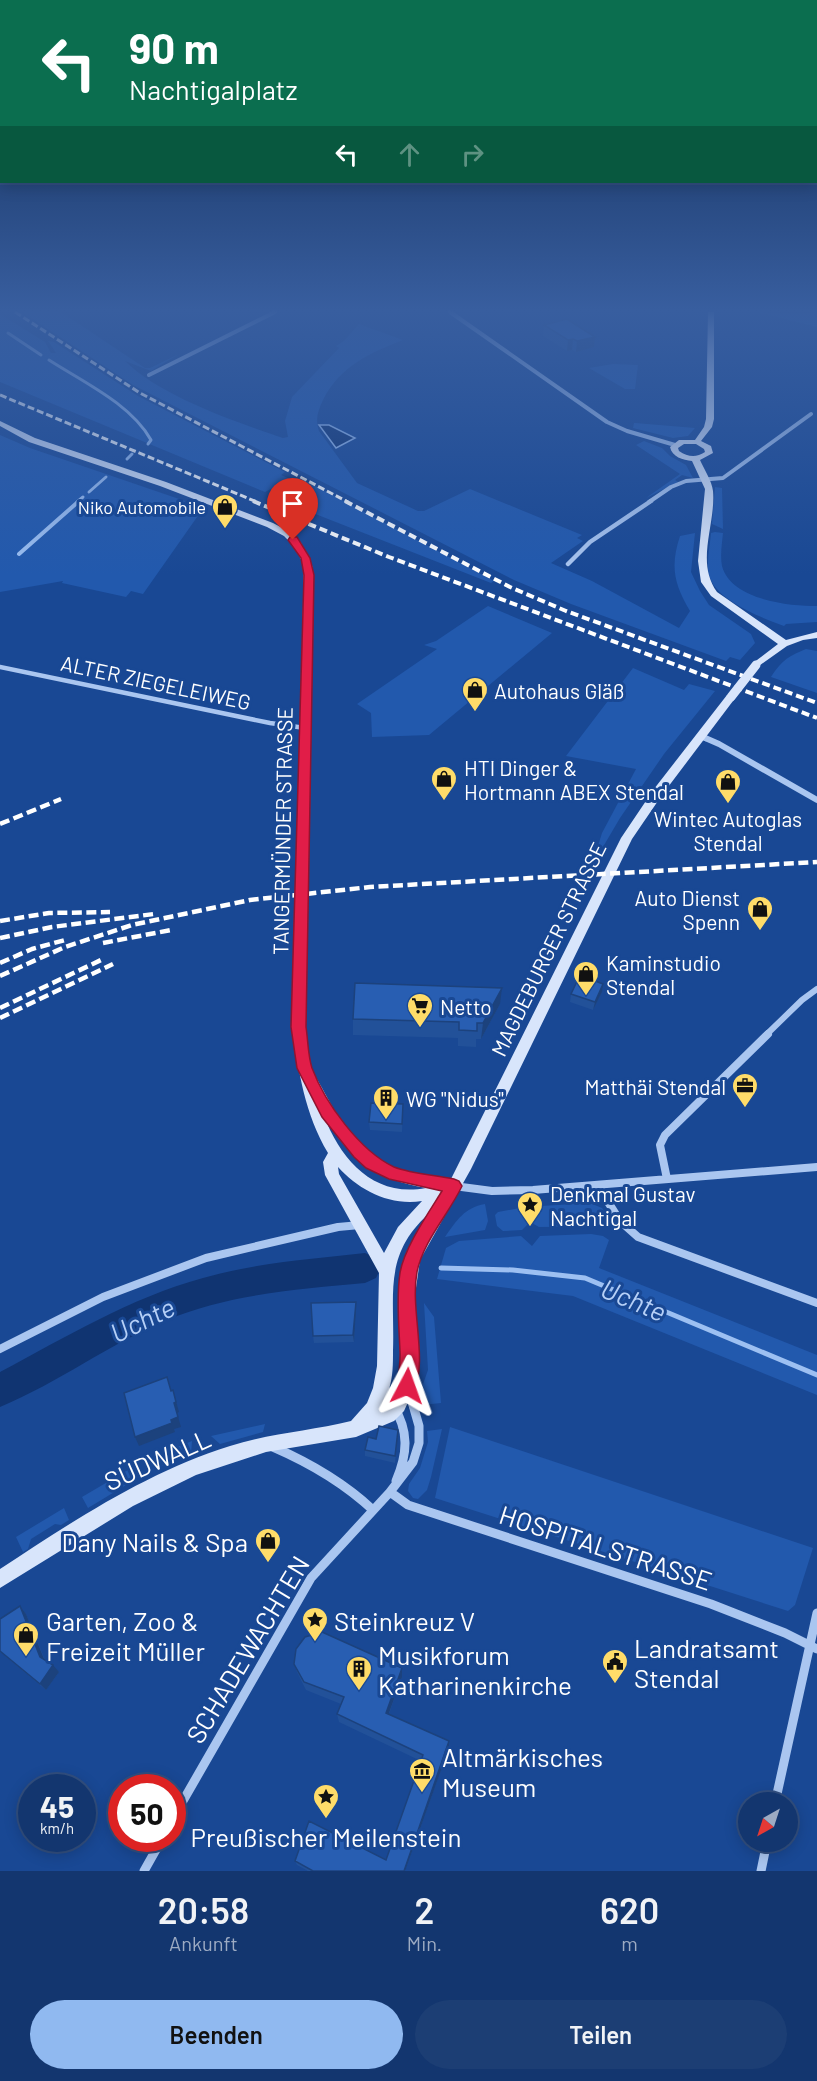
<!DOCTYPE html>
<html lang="de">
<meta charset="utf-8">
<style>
:root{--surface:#13366f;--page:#1c3e74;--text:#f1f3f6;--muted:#9dabc3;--line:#325082;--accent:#90b9f0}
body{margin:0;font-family:Barlow,sans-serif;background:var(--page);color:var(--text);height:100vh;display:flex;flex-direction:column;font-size:22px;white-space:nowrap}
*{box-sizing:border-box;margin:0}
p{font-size:20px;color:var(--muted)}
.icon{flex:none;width:33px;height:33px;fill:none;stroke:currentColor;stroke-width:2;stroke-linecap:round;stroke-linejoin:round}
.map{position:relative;height:1871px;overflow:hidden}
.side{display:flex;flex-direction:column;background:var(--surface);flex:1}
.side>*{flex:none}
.banner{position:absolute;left:0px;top:0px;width:818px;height:183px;box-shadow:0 3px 15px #0003,0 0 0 2px var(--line);background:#0b6e4f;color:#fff;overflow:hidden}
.needle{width:39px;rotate:219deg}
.controls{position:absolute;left:738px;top:1792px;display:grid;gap:12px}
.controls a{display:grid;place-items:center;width:60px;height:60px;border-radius:50%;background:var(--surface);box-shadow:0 3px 15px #0003,0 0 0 2px var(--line);font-size:30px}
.speed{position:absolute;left:18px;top:1774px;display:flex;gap:12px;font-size:30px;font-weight:700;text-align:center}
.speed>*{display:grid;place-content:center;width:78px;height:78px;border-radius:50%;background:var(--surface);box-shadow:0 3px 15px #0003,0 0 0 2px var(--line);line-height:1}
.speed small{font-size:15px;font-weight:400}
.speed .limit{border:9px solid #d22;background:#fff;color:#111}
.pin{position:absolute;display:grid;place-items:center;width:51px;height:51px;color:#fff;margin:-62px -26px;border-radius:50% 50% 50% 0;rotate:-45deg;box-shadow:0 0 6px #0007}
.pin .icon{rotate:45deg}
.me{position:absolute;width:66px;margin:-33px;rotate:4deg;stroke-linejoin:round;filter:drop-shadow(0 0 4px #0008)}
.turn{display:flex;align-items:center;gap:21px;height:126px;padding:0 30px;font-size:27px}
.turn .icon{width:78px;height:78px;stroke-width:2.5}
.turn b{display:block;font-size:42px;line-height:51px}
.lanes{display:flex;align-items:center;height:57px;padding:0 30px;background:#0003;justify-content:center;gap:30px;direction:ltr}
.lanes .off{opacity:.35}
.eta{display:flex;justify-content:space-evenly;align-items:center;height:102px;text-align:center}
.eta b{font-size:36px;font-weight:600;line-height:42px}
.cta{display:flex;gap:12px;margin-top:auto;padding:12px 30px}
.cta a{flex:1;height:69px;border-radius:36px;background:var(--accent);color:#111;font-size:24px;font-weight:600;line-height:69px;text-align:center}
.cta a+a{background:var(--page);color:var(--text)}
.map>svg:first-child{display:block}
.green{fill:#2259ad}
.water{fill:#103471;stroke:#9dc0f2;stroke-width:1.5}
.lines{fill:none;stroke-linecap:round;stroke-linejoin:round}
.stream-far2{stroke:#9dc0f2;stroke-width:3}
.stream-far1{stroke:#9dc0f2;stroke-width:4}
.stream{stroke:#9dc0f2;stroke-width:5}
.river{fill:#103471;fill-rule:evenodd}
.street-far4{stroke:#aac6f0;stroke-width:4}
.street-far3{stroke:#aac6f0;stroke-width:4.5}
.street-far2{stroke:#aac6f0;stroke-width:6}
.street-far1{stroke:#aac6f0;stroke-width:8}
.street{stroke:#aac6f0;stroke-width:9}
.secondary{fill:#d8e5fb;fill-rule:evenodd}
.rail-far2{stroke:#fff;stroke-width:3;stroke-dasharray:7 3;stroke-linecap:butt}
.rail-far1{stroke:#fff;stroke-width:4;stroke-dasharray:8 4;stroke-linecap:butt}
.rail{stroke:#fff;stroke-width:4.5;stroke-dasharray:10 4.5;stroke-linecap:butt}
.secondary-bridge{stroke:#d8e5fb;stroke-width:9}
.wall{fill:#225199}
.shaded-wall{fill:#1c427d}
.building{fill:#285eb2;stroke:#1c427d;stroke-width:1.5}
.route{fill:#e11d48;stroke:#92132f;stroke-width:1.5}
.labels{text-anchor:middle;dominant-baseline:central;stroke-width:6;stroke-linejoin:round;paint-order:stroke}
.far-poi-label{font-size:18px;fill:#fff;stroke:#194894;text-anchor:end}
.street-label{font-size:21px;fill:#fff;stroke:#194894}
.poi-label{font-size:21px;fill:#fff;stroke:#194894;text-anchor:start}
.near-street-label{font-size:26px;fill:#fff;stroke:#194894}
.near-poi-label{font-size:26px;fill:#fff;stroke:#194894;text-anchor:start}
.near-water-label{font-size:27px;font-style:italic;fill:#b6d0f7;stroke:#194894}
</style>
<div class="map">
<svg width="817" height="1871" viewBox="0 0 817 1871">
<rect width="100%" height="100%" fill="#194894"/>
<path class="green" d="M 22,312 L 61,312 L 145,368 L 150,368 L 179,354 L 151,371 L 125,361 C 160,396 236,422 283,438 L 288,437 L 285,421 L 292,397 L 339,348 L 336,346 L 344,341 L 359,324 L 403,340 C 370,353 340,366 323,400 C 318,411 315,419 319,431 L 357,483 L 418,511 L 424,511 L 470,489 L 582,535 L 577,538 L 583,541 L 551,563 L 592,581 L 679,628 L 690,611 C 674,584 670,566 680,536 L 695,533 L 691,572 L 700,591 L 709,605 L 751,634 L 755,643 L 740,660 L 730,657 L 726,661 L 571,604 L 514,580 L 133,385 Z
M 757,312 L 799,314 L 817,312 L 817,327 Z
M 0,314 L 45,342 L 51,353 L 56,353 L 48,341 L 54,342 L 138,396 L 285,472 L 281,475 L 290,479 L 265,492 L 0,382 Z
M 613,364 L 638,365 L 635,389 L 625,389 L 589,368 Z
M 634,423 L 635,423 L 695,428 L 688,436 L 673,438 L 633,428 Z
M 0,435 L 30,448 L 185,501 L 181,506 L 202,510 L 143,594 L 131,591 L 126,597 L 62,583 L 63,581 L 0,592 Z
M 644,441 L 662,448 L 670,456 L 686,465 L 693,478 L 682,475 L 675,480 L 678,482 L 646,498 L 680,474 L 636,445 Z
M 296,478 L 306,481 L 494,581 L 491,583 L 295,506 L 297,505 L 269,493 Z
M 715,487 L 722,488 L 723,529 L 712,524 Z
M 715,532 L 723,533 C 722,543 720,556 722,566 C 731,600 789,606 817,606 L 817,622 L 786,624 L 784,626 C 762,618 715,600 709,575 C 706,562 710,546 711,533 Z
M 488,606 L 552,633 L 429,735 L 372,737 L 371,713 L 357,704 L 437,649 L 424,645 L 436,641 Z
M 806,649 L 817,651 L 817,693 L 771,677 C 781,662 786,657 806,649 Z
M 633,668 L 684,690 L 689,684 L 715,691 L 664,754 L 620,818 L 600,852 L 597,849 L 602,833 L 636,769 L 566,756 Z
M 590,1203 L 602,1208 L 615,1226 L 539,1227 L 530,1222 L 522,1230 L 503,1231 L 497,1226 L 495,1215 L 498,1212 L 525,1207 Z
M 485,1204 L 488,1221 L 485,1230 L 445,1237 C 457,1220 464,1208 485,1204 Z
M 591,1234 L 603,1236 L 609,1240 L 599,1268 L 817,1355 L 817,1395 L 573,1296 L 437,1279 L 446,1248 L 459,1241 L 521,1236 L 532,1246 L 540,1236 Z
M 424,1303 L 434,1317 L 441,1403 L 422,1405 L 421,1390 L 428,1370 Z
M 265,1424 L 263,1432 L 220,1444 L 211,1436 Z
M 450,1427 L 813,1548 L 795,1605 L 788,1611 L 435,1498 Z
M 442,1429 L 431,1477 L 427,1490 L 418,1499 L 413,1498 L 408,1491 L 409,1484 L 420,1468 L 428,1442 L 427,1431 Z
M 192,1441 L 191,1454 L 150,1471 L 145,1460 Z
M 133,1467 L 136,1479 L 88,1508 L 82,1497 Z
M 64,1508 L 69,1520 L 61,1525 L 55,1524 L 31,1539 L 28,1549 L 23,1552 L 16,1537 Z"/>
<path class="water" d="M 319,425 L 329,425 L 355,438 L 336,448 Z"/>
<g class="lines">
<path class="stream-far2" d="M 8,333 L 41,355
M 49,360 C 83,382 131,404 151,440 L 148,444
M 127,459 L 132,454
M 89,492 L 106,477
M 77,502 L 83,497"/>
<path class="stream-far1" d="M 19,554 L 79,501"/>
<path class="stream" d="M 441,1268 L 513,1270 L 585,1278 L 817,1375"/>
<path class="river" d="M 365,1253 L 376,1258 L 381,1268 L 376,1278 L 365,1283 C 299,1289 229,1294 167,1320 C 109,1344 58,1383 0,1407 L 0,1372 C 66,1337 130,1298 203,1278 C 255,1263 311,1259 365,1253 Z"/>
<path class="street-far4" d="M 450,312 L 607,422 L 627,431 L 675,445
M 149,375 L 275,312
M 649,502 L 671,487 L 686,481 L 723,478 L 811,414"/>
<path class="street-far3" d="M 568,564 L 590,542 L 651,501
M 0,667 L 270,723 L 305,728
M 700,736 L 706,739"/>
<path class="street-far2" d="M 703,737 L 719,744 L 817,800
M 766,1035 L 802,1000 L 817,989"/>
<path class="street-far1" d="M 667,1179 L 660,1145 L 665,1135 L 768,1034
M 454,1186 L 492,1191 L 533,1190 L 817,1167
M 598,1186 L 620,1221 L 638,1237 L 817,1303
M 0,1349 L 103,1297 L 206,1258 L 338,1227 L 360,1225
M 385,1387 L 394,1406
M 408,1389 L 413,1406"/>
<path class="street" d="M 393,1405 C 409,1431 408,1453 396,1481
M 273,1447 C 310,1463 343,1482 373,1510
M 390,1492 L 408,1505 L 711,1604 L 785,1633 L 817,1649
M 775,1803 L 817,1613
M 172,1820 L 311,1578 L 390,1492 L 413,1462 L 419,1443 L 419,1426 L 413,1405
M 144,1871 L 162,1839
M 761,1871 L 767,1842"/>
<path class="secondary" d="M 708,312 L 714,312 L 714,419 L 712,427 L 701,441 L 711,446 L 713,453 L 700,460 C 704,469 712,481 713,491 C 716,524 695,562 717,592 L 786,640 L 817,632 L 817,638 L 803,640 L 787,646 L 756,668 L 751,665 L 753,663 L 778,644 L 711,596 L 701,582 L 698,561 L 705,489 L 692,461 C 683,460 672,457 670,447 L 679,440 L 695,440 L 704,427 L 706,419 ZM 684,444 L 696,444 L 704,449 L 705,452 C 696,458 688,457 679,451 L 678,448 Z
M 0,421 L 35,438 L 166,482 L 273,523 L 290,532 L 301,543 L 312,565 L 313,575 L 305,1027 C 307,1040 307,1056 311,1068 C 313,1074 319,1082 322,1088 C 339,1120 360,1155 396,1169 C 413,1175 432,1176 451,1179 L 621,838 L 654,789 L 727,695 L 735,695 L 736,697 L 662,795 L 632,839 L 471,1169 L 420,1260 L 415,1295 L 417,1372 L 414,1389 L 404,1411 L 394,1421 L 356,1437 L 266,1452 L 196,1475 L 133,1506 L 0,1588 L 0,1569 C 73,1521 147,1472 230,1446 C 270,1433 311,1431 351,1421 L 367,1403 L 373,1388 L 377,1366 L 379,1273 L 325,1175 L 323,1162 L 328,1153 C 305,1114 298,1072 293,1027 L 304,565 L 294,546 L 284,536 L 267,527 L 160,486 L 29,442 L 0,426 ZM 324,1116 C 349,1159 377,1180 426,1188 C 374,1198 341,1160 324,1116 ZM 338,1167 C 359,1190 389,1206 422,1201 L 398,1227 L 384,1253 L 339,1174 ZM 433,1210 C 421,1231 405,1252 401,1277 C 396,1318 418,1382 380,1410 C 383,1403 387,1396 389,1389 C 393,1377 393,1364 393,1351 C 395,1292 382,1253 433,1210 Z"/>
<path class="rail-far2" d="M 15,312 L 140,393 L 348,502
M 0,395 L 257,502"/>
<path class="rail-far1" d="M 253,501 L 389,557 L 817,718
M 345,501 L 510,587 L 566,611 L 817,703"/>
<path class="rail" d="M 0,824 L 61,799
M 0,921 L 49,913 L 110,912
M 0,938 L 52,927 L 154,914
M 103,943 L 171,930
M 0,963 L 32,949 L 65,940
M 0,976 L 65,947 L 132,925 L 250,900 L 370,887 L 817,862
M 0,1008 L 101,960
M 0,1018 L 113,964"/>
<path class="secondary-bridge" d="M 731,697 L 756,665"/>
</g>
<path class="wall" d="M 544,325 L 595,337 L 594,347 L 576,352 L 572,350 L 567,351 L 543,336 Z
M 602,992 L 593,1010 L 570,1002 L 571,994 Z
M 500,1004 L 481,1039 L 476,1039 L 476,1047 L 458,1046 L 458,1038 L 353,1035 L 353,1019 Z
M 403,1104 L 402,1132 L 370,1130 L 369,1122 Z
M 356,1309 L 354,1342 L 314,1343 L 313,1336 Z
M 398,1430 L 395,1463 L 365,1456 L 365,1450 L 376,1439 Z
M 20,1606 L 26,1614 L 45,1660 L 59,1672 L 46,1690 L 0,1652 L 0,1619 Z
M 294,1664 L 402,1677 L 389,1714 L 449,1748 L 405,1871 L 308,1871 L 297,1865 L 295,1861 L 386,1860 L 421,1761 L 339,1722 L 337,1714 L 341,1704 L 306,1690 L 297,1672 Z"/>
<path class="shaded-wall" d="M 595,337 L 594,347 L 576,352 L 577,341 Z
M 573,339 L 572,350 L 567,351 L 568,340 Z
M 603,984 L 602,992 L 593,1010 L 595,1002 Z
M 502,988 L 500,1004 L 481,1039 L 483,1023 Z
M 356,1302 L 356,1309 L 354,1342 L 353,1335 Z
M 173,1390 L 179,1412 L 177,1413 L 181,1427 L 174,1429 L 175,1432 L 139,1446 L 135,1437 L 171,1420 L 174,1403 Z
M 20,1606 L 26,1614 L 46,1664 L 40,1657 Z
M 53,1665 L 59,1672 L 46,1690 L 40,1684 Z
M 402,1668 L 402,1677 L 386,1721 L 386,1713 Z
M 449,1741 L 449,1748 L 405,1871 L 404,1871 Z"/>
<path class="building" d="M 567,319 L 595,337 L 577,341 L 573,339 L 568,340 L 544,325 Z
M 580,975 L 603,984 L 595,1002 L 571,994 Z
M 355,983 L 502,988 L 483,1023 L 477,1023 L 477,1031 L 459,1030 L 459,1022 L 353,1019 Z
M 371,1103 L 403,1104 L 402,1124 L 369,1122 Z
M 356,1302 L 353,1335 L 313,1336 L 311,1303 Z
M 167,1377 L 171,1391 L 173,1390 L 176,1402 L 174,1403 L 178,1417 L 171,1420 L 172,1423 L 135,1437 L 124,1393 Z
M 379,1426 L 398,1430 L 395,1456 L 365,1450 L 368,1437 L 376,1439 Z
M 20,1606 L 40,1657 L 53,1665 L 40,1684 L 0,1651 L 0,1619 Z
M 322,1632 L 402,1668 L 386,1713 L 449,1741 L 404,1871 L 313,1871 L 295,1861 L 309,1821 L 386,1860 L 423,1755 L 337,1714 L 344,1697 L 304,1682 L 294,1664 L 296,1649 L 305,1637 Z"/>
<linearGradient id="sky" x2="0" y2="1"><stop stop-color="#0e2851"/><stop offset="0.54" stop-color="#385e9f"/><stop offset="1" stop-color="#385e9f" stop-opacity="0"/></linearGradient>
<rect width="817" height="574" fill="url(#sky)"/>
<path class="route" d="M 290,537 L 297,537 L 310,558 L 314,575 L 306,1027 C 308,1040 308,1056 312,1068 C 325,1103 360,1151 394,1167 C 412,1174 435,1175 454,1179 L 459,1181 L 462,1186 C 449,1214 423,1241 417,1272 C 410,1310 428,1358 414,1392 L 407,1395 L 401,1392 C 396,1380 401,1365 400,1351 C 399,1326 396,1298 400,1273 C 404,1248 429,1212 442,1191 L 389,1179 L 366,1168 L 354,1157 L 322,1117 L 297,1068 L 291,1027 L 304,575 L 301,558 L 288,540 Z"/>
<defs>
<symbol id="shop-pin" viewBox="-11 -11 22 30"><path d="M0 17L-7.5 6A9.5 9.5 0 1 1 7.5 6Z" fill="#ffdc69" stroke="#194894"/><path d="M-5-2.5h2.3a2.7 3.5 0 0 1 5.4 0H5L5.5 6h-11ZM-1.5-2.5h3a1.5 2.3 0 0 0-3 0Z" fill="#111"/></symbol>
<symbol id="supermarket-pin" viewBox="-11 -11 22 30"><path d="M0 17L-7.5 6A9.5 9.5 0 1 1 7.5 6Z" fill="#ffdc69" stroke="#194894"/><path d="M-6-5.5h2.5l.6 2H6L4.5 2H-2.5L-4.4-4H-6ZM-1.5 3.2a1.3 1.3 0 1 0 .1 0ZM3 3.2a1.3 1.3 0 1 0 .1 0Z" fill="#111"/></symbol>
<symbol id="office-pin" viewBox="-11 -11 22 30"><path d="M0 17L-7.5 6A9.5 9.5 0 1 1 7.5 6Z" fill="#ffdc69" stroke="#194894"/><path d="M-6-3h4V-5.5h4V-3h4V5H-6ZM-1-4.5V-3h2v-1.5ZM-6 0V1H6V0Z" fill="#111"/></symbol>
<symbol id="building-pin" viewBox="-11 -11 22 30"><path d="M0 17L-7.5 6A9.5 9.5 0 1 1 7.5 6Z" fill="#ffdc69" stroke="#194894"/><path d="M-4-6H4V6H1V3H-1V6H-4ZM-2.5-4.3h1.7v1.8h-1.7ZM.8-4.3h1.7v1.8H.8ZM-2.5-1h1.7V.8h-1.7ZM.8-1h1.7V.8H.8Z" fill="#111"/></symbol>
<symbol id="sight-pin" viewBox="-11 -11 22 30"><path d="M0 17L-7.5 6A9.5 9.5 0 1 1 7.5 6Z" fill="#ffdc69" stroke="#194894"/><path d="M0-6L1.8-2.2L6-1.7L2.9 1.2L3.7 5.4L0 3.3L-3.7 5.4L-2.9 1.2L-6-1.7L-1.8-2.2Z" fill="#111"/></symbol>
<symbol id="civic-pin" viewBox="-11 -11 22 30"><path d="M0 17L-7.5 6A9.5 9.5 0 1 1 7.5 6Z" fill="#ffdc69" stroke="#194894"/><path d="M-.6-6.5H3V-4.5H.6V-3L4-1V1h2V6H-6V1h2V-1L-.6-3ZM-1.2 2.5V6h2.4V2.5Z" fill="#111"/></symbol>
<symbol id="museum-pin" viewBox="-11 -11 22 30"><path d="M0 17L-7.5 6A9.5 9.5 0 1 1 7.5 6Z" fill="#ffdc69" stroke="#194894"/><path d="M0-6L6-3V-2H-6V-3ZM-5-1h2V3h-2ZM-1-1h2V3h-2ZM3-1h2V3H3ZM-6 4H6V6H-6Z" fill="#111"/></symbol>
</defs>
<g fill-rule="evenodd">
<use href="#shop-pin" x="210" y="492" width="30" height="40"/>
<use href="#shop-pin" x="460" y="675" width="30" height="40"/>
<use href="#shop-pin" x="429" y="764" width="30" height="40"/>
<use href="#shop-pin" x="713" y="767" width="30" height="40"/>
<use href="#shop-pin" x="745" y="894" width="30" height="40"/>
<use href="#shop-pin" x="571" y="959" width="30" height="40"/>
<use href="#supermarket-pin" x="405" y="991" width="30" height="40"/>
<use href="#office-pin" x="730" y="1071" width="30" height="40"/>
<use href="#building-pin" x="371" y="1083" width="30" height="40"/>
<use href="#sight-pin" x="515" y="1190" width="30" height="40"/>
<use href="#shop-pin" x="253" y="1526" width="30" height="40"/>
<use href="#sight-pin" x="300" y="1605" width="30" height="40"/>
<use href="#shop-pin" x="11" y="1620" width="30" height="40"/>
<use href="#civic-pin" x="600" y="1647" width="30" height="40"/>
<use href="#building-pin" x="344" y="1654" width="30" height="40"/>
<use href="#museum-pin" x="407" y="1756" width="30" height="40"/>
<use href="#sight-pin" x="311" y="1782" width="30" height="40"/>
</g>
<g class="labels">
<g class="far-poi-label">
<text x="206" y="507">Niko Automobile</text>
</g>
<g class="street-label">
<text transform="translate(156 682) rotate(12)">ALTER ZIEGELEIWEG</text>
<text transform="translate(282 831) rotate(-89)">TANGERMÜNDER STRASSE</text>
<text transform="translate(548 949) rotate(-64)">MAGDEBURGER STRASSE</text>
</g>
<g class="poi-label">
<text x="494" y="690">Autohaus Gläß</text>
<text x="464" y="767">HTI Dinger &amp;<tspan x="464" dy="24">Hortmann ABEX Stendal</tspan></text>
<text x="728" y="818" text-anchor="middle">Wintec Autoglas<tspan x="728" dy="24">Stendal</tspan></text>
<text x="740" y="897" text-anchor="end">Auto Dienst<tspan x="740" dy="24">Spenn</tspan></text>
<text x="606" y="962">Kaminstudio<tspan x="606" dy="24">Stendal</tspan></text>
<text x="440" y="1006">Netto</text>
<text x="726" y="1086" text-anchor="end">Matthäi Stendal</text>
<text x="406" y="1098">WG "Nidus"</text>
<text x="550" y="1193">Denkmal Gustav<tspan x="550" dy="24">Nachtigal</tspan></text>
</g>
<g class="near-street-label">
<text transform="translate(157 1459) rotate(-24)">SÜDWALL</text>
<text transform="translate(606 1547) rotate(18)">HOSPITALSTRASSE</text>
<text transform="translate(247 1649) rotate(-59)">SCHADEWACHTEN</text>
</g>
<g class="near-poi-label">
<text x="248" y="1541" text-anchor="end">Dany Nails &amp; Spa</text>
<text x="46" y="1620">Garten, Zoo &amp;<tspan x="46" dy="30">Freizeit Müller</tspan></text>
<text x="334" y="1620">Steinkreuz V</text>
<text x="634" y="1647">Landratsamt<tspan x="634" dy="30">Stendal</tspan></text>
<text x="378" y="1654">Musikforum<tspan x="378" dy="30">Katharinenkirche</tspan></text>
<text x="442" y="1756">Altmärkisches<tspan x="442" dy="30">Museum</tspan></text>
<text x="326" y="1836" text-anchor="middle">Preußischer Meilenstein</text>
</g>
<g class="near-water-label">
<text transform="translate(634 1299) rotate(23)">Uchte</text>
<text transform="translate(142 1319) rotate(-26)">Uchte</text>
</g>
</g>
</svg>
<div class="controls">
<a><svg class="needle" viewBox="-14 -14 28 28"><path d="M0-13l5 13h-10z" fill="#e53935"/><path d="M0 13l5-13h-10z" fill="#9dabc3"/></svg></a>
</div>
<div class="speed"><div>45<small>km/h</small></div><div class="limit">50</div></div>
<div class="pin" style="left:293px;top:540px;background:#d93025"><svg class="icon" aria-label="arrive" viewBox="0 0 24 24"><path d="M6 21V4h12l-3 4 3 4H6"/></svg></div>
<svg class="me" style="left:407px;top:1386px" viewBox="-20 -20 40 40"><path d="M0-17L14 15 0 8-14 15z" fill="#e11d48" stroke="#fff" stroke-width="4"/></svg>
<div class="banner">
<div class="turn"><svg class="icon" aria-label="left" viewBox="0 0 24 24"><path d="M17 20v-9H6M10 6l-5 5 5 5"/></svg><div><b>90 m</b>Nachtigalplatz</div></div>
<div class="lanes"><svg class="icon" aria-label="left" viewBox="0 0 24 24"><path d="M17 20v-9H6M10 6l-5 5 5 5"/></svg><svg class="icon off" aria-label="ahead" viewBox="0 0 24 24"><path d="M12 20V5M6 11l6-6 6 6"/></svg><svg class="icon off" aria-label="right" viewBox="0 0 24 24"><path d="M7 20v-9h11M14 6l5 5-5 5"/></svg></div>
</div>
</div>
<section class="side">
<div class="eta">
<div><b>20:58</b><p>Ankunft</p></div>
<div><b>2</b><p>Min.</p></div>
<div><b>620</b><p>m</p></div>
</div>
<div class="cta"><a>Beenden</a><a>Teilen</a></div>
</section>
